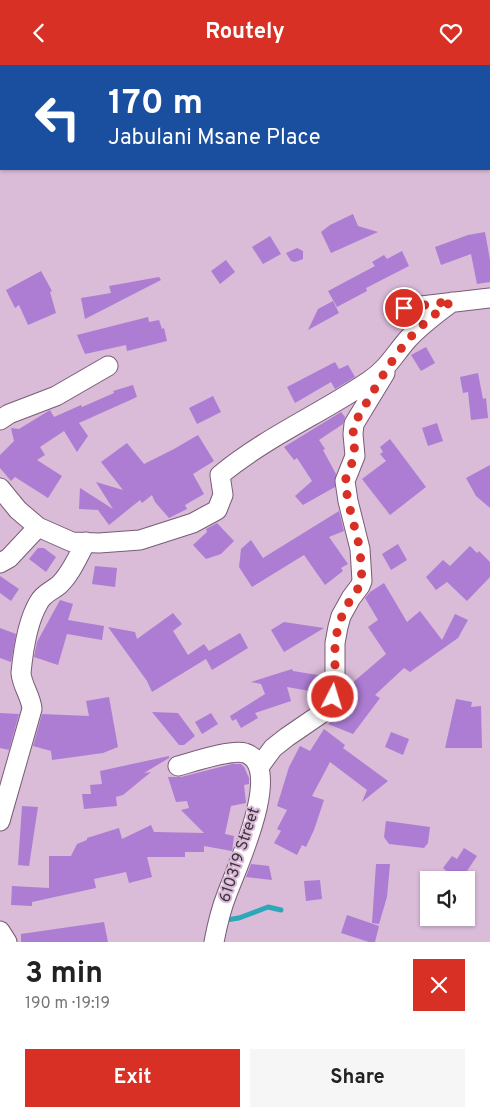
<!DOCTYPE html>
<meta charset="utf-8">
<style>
:root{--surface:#fff;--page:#f6f6f6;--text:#222;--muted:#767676;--accent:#d93025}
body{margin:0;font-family:Overpass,sans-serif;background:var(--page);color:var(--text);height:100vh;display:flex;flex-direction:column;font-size:19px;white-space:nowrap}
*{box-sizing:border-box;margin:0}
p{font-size:16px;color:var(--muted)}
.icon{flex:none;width:28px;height:28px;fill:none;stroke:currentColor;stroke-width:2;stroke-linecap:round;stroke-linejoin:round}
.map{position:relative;height:877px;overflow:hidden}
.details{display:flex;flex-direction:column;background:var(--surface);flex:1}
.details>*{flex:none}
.banner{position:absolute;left:0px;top:0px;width:490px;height:105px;box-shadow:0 1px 4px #0004;background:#1a4fa0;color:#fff;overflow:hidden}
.tools{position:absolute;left:420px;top:806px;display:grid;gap:10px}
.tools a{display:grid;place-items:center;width:55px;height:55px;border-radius:0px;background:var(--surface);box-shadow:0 1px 4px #0004;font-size:25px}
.pin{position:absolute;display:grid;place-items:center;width:42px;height:42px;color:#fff;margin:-21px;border:2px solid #fff;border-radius:50%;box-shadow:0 1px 5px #0007}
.me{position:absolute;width:55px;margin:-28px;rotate:5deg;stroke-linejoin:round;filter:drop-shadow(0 0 4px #0008)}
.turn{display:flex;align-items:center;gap:18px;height:105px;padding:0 25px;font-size:22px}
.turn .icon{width:65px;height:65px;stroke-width:2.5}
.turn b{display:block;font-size:35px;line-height:42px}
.round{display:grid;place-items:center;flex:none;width:52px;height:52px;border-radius:0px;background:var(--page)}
.summary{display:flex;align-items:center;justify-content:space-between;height:85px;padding:0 25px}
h1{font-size:30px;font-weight:700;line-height:38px}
.action{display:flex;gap:10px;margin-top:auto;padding:10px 25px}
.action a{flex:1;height:58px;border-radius:0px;background:var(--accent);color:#fff;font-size:20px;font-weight:700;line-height:58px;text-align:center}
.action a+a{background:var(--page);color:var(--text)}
header{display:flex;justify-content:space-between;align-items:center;height:65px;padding:0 25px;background:var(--accent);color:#fff;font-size:22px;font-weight:700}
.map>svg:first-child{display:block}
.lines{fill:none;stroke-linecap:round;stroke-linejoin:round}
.stream{stroke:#2ca8b9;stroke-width:5}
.building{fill:#ad7dd3}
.street-casing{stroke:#785c76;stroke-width:21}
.street{stroke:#fff;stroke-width:19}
.route{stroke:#d93025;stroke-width:9;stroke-dasharray:0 16.2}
.labels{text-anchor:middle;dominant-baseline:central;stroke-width:4;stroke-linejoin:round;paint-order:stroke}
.street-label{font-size:16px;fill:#3f333e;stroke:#dabbd8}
</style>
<header><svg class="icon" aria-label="back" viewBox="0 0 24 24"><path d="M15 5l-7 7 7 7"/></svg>Routely<svg class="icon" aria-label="heart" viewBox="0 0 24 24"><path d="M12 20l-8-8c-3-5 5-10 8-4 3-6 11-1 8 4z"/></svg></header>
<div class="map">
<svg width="490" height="877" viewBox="0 0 490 877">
<rect width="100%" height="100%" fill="#dabbd8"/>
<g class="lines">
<path class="stream" d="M 226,855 L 239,853 L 268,842 L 281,845"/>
</g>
<path class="building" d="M 353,149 L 358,161 L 378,167 L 331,188 L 321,167 L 330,160 Z
M 485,167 L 490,195 L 490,217 L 477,219 L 471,189 L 441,200 L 435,182 L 468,170 Z
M 270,171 L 281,189 L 263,199 L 252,182 Z
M 297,183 L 303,186 L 303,194 L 295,197 L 291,196 L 286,188 Z
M 402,186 L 409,201 L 366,223 L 367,226 L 337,242 L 328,226 L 375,201 L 372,197 L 384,190 L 387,194 Z
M 226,195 L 235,207 L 220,219 L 211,206 Z
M 41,206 L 52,226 L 50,227 L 56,248 L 28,260 L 19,240 L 15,243 L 6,225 Z
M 159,212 L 161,215 L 85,254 L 81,233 L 111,228 L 109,221 Z
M 333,236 L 339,248 L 308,265 L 318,244 Z
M 148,252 L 149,257 L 159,255 L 162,264 L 164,263 L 167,276 L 127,286 L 126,280 L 85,289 L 77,270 Z
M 426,282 L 435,298 L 421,306 L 411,290 Z
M 335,297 L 339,304 L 348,300 L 355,312 L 335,324 L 331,317 L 295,338 L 287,322 Z
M 478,308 L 483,334 L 486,333 L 488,353 L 471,355 L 468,327 L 463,328 L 460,312 Z
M 133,320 L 137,332 L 79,358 L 88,371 L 77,387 L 64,366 L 40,382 L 45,390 L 37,395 L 62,411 L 48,433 L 15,412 L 11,416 L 0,403 L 0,390 L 14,376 L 11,363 L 19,364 L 50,345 L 54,352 L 81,340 L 82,342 L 114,328 L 113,326 Z
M 213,331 L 221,347 L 197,359 L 189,343 Z
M 341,347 L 345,352 L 343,359 L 319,375 L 325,384 L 323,385 L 336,409 L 335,422 L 303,440 L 295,431 L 312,416 L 297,393 L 294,395 L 284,382 Z
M 437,358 L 443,376 L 428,381 L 422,363 Z
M 198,370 L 214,396 L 193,409 L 204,429 L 185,440 L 187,444 L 169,453 L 155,437 L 152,430 L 142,438 L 140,435 L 109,460 L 98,445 L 79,444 L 80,423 L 113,444 L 96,417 L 123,425 L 101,397 L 127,378 L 144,399 L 174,384 Z
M 390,374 L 426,422 L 390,450 L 362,414 L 386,396 L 380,389 L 383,387 L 380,382 Z
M 490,400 L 490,443 L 476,431 L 466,413 Z
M 339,446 L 344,466 L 329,472 L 348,499 L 341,503 L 343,506 L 325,520 L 304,490 L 252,522 L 239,502 L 241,484 L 251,475 L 263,493 Z
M 217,458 L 234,476 L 221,489 L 206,494 L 193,480 L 207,467 L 206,464 Z
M 398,479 L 407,495 L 391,505 L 382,489 Z
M 470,481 L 477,488 L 479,486 L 490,497 L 490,512 L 467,536 L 447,517 L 436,525 L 426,512 L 443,495 L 450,501 Z
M 38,483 L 44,483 L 56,492 L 46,507 L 29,494 Z
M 95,501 L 117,503 L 115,522 L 92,519 Z
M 0,511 L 19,524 L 11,536 L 0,528 Z
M 384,518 L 407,557 L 420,546 L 442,575 L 455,549 L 468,555 L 458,573 L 410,607 L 404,603 L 375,630 L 380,633 L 353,669 L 328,659 L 335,652 L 355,622 L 351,619 L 386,589 L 368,562 L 378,555 L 365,533 L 370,527 Z
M 60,535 L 73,539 L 68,555 L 104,561 L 102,575 L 67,569 L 58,600 L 34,592 L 37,577 Z
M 173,548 L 182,559 L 173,566 L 188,590 L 204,579 L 209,586 L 240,568 L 248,583 L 212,605 L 206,594 L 152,627 L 147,616 L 108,562 L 135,567 L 137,574 Z
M 284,557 L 324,563 L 284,587 L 271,565 Z
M 0,563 L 16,569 L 11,597 L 0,593 Z
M 292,604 L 293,606 L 324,611 L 321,628 L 287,622 L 291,636 L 255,648 L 258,653 L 241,663 L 236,654 L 232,656 L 230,651 L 265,629 L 261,619 L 251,617 Z
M 109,632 L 118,682 L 103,688 L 52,695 L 51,686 L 33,681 L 42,649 L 89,651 L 86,636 Z
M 456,634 L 472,637 L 471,642 L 481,641 L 482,683 L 445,683 Z
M 152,647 L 178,648 L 195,671 L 184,680 L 179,680 Z
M 0,648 L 19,649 L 9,685 L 0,683 Z
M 211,648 L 218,659 L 202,669 L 195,657 Z
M 324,664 L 345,680 L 343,683 L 388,716 L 362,737 L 367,725 L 330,697 L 312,731 L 324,735 L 314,765 L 306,782 L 302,780 L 297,790 L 274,778 L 281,766 L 277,764 L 287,745 L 277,741 L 289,702 L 300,681 L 310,686 Z
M 391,667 L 409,674 L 403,690 L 385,682 Z
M 169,691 L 169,693 L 144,708 L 151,707 L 123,730 L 116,732 L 117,741 L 84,744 L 82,729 L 91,729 L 90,720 L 102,719 L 100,706 Z
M 232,699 L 241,699 L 244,702 L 249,713 L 249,719 L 244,720 L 246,738 L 231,741 L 225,769 L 234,771 L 232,786 L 204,781 L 204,787 L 185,787 L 185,792 L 147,792 L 152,812 L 129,818 L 126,807 L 94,814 L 96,823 L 32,837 L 32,841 L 11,840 L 12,821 L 49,823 L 49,791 L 71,791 L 77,779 L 87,775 L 87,773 L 119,763 L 122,774 L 151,760 L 154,767 L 204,768 L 181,745 L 189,743 L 187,736 L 176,737 L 168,712 L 181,712 Z
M 22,741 L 38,742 L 29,801 L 18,800 Z
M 386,756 L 430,762 L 428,778 L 424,783 L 389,779 L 384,772 Z
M 464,783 L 477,791 L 461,815 L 457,815 L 443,803 L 452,791 L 457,794 Z
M 251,799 L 269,801 L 272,815 L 246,812 Z
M 376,799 L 390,799 L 387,832 L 379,859 L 372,858 Z
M 320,815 L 322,834 L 306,836 L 304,816 Z
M 347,850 L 379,861 L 375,877 L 369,877 L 341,868 Z
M 104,857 L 108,877 L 21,877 L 21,869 Z"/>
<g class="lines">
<defs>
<path id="street" d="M 404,243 L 490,233
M 0,355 L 9,349 L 56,331 L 108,301
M 0,423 L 18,445 L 38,462 L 72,477 L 99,478 L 140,475 L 193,458 L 217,445 L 223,430 L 220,410 C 266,372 320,349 369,316 C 388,303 394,290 408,274 C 421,260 437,248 452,237
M 0,498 L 9,493 L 38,462
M 178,701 C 193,697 231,684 245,688 C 285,701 236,804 227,829 C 221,844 217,861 214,877
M 259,702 L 273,683 L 287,672 L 325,646 L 333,632 L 335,613 L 335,578 L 338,562 L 341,551 L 351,533 L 360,521 L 362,516 L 360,484 L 348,436 L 345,416 L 355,391 L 353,369 L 354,359 L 385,308
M 0,756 L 32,644 C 31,631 22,621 21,608 C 23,587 28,555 39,537 C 44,528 52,526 59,520 C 71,509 78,491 86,477
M 0,866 L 7,877"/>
</defs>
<use href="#street" class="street-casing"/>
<use href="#street" class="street"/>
</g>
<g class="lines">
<path class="route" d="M 333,632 L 335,612 L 335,578 L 338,562 L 342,551 L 351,533 L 360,521 L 362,516 L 360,484 L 348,436 L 345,416 L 355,390 L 353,369 L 354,359 C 371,331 387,300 408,275 C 421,260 436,248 452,236 L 404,243"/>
</g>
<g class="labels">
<g class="street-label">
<text transform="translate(240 790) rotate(-72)">610319 Street</text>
</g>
</g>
</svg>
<div class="tools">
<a><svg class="icon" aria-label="sound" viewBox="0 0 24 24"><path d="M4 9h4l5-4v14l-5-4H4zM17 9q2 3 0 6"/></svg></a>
</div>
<div class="pin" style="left:404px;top:243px;background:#d93025"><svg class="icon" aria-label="arrive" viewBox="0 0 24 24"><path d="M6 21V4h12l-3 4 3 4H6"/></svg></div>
<svg class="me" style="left:333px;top:632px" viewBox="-20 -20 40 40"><circle r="17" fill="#d93025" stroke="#fff" stroke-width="3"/><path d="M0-11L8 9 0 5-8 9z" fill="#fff"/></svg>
<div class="banner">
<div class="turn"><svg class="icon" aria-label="left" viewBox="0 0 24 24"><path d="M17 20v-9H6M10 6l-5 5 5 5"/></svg><div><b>170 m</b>Jabulani Msane Place</div></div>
</div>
</div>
<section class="details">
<div class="summary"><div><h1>3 min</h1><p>190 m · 19:19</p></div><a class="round" style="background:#d93025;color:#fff"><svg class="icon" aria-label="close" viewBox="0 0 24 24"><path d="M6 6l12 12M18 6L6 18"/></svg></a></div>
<div class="action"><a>Exit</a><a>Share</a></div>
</section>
